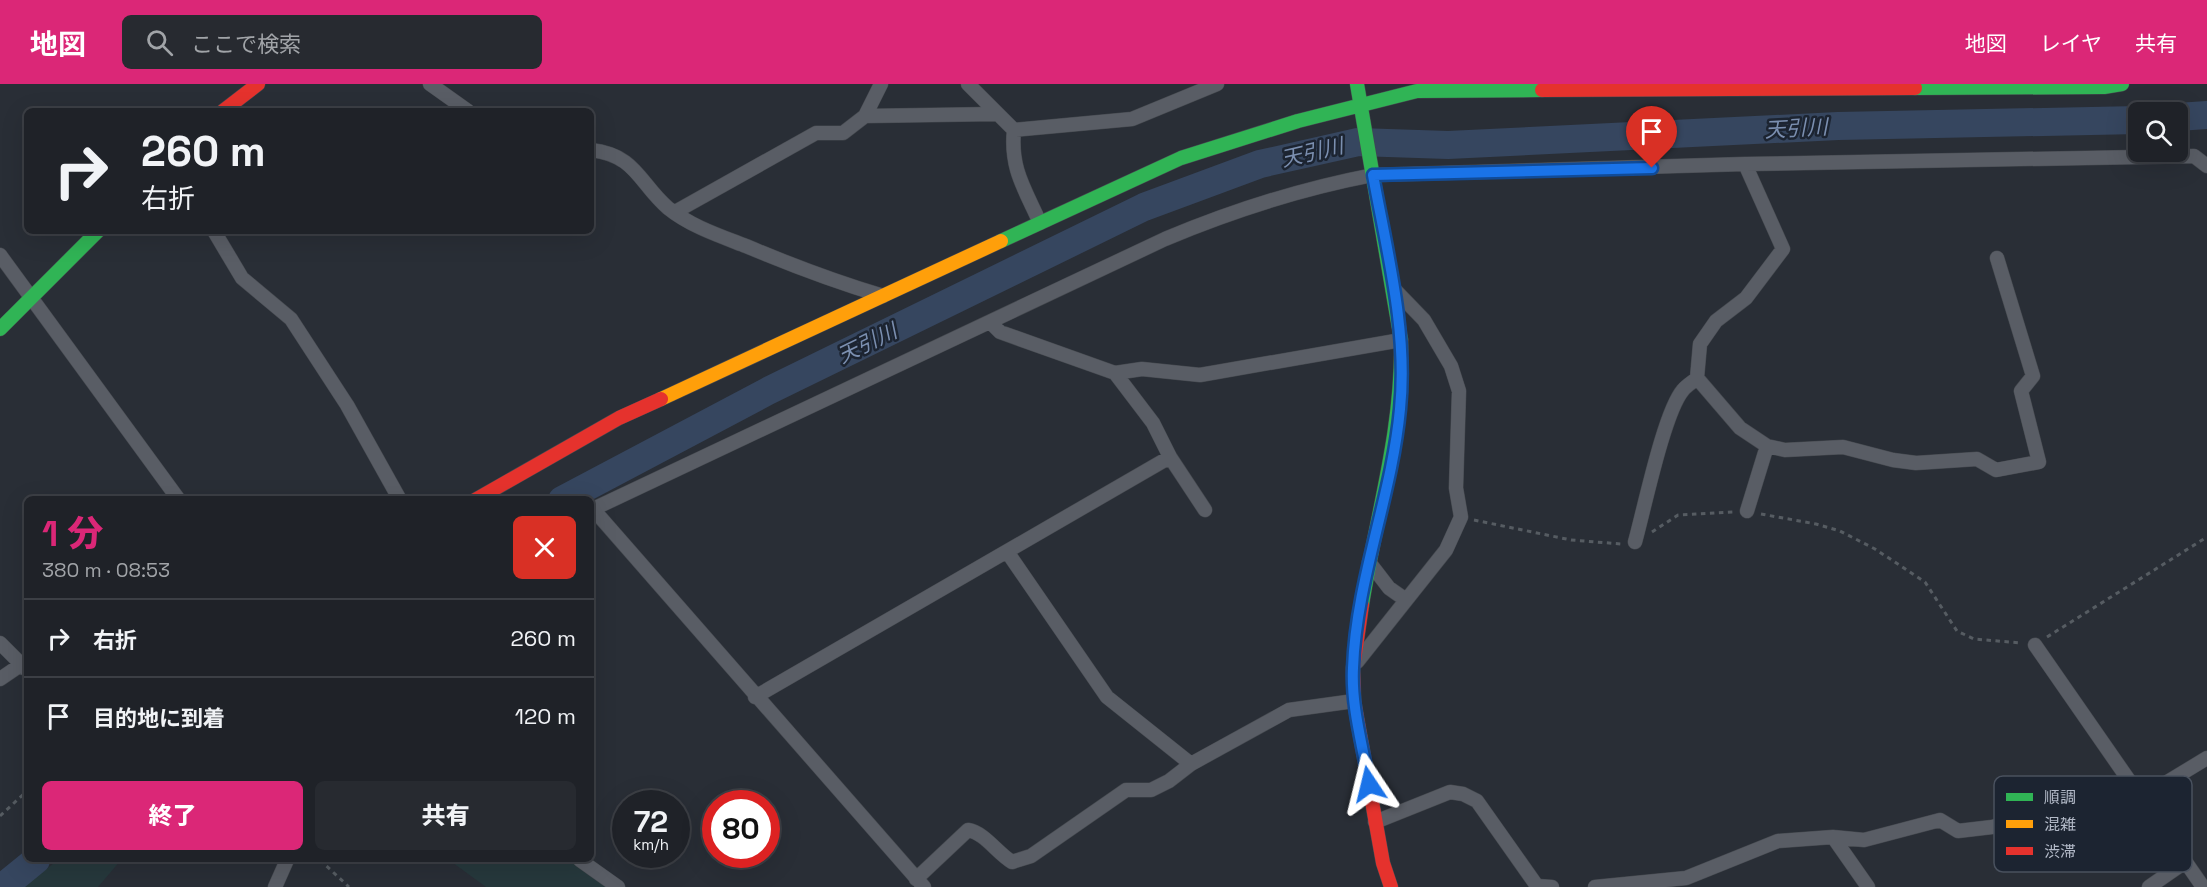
<!DOCTYPE html>
<html lang="ja">
<meta charset="utf-8">
<style>
:root{--surface:#1f2228;--page:#272a30;--text:#f1f3f6;--muted:#a1a4a8;--line:#3c3f45;--accent:#db2777}
body{margin:0;font-family:"Space Grotesk","Noto Sans JP",sans-serif;background:var(--page);color:var(--text);height:100vh;display:flex;flex-direction:column;font-size:22px;white-space:nowrap}
*{box-sizing:border-box;margin:0}
p{font-size:20px;color:var(--muted)}
.icon{flex:none;width:33px;height:33px;fill:none;stroke:currentColor;stroke-width:2;stroke-linecap:round;stroke-linejoin:round}
.map{position:relative;flex:1;overflow:hidden}
.side{position:absolute;left:24px;top:412px;width:570px;height:366px;display:flex;flex-direction:column;background:var(--surface);border-radius:9px;box-shadow:0 6px 24px #0002,0 0 0 2px var(--line)}
.side>*{flex:none}
.hud{position:absolute;left:24px;top:24px;width:570px;height:126px;border-radius:9px;box-shadow:0 6px 24px #0002,0 0 0 2px var(--line);background:#1f2228;color:var(--text);overflow:hidden}
.fabs{position:absolute;left:2128px;top:18px;display:grid;gap:12px}
.fabs a{display:grid;place-items:center;width:60px;height:60px;border-radius:9px;background:var(--surface);box-shadow:0 6px 24px #0002,0 0 0 2px var(--line);font-size:30px}
.speed{position:absolute;left:612px;top:706px;display:flex;gap:12px;font-size:30px;font-weight:700;text-align:center}
.speed>*{display:grid;place-content:center;width:78px;height:78px;border-radius:50%;background:var(--surface);box-shadow:0 6px 24px #0002,0 0 0 2px var(--line);line-height:1}
.speed small{font-size:15px;font-weight:400}
.speed .limit{border:9px solid #d22;background:#fff;color:#111}
.pin{position:absolute;display:grid;place-items:center;width:51px;height:51px;color:#fff;margin:-62px -26px;border-radius:50% 50% 50% 0;rotate:-45deg;box-shadow:0 0 6px #0007}
.pin .icon{rotate:45deg}
.me{position:absolute;width:66px;margin:-33px;rotate:350deg;stroke-linejoin:round;filter:drop-shadow(0 0 4px #0008)}
.turn{display:flex;align-items:center;gap:21px;height:126px;padding:0 18px;font-size:27px}
.turn .icon{width:78px;height:78px;stroke-width:2.5}
.turn b{display:block;font-size:42px;line-height:51px}
.round{display:grid;place-items:center;flex:none;width:63px;height:63px;border-radius:9px;background:var(--page)}
.summary{display:flex;align-items:center;justify-content:space-between;height:102px;padding:0 18px}
h1{font-size:36px;font-weight:800;line-height:45px;color:var(--accent)}
.primary-button{display:flex;gap:12px;margin-top:auto;padding:12px 18px}
.primary-button a{flex:1;height:69px;border-radius:9px;background:var(--accent);color:#fff;font-size:24px;font-weight:800;line-height:69px;text-align:center}
.primary-button a+a{background:var(--page);color:var(--text)}
ul{padding:0;list-style:none}
li{display:flex;align-items:center;gap:18px;height:78px;padding:0 18px;border-top:2px solid var(--line)}
li div{flex:1}
li b{display:block;font-size:22px}
li em{font-style:normal}
header{display:flex;align-items:center;gap:36px;box-sizing:border-box;height:84px;padding:0 30px;background:var(--accent);color:#fff}
header strong{font-size:28px}
nav{display:flex;gap:33px;margin-inline-start:auto;font-size:21px}
.search{width:420px;height:54px;background:var(--page);display:flex;align-items:center;gap:15px;box-sizing:border-box;padding:0 21px;border-radius:9px;color:var(--muted);font-size:22px}
.map>svg:first-child{display:block}
.green{fill:#26383c}
.lines{fill:none;stroke-linecap:round;stroke-linejoin:round}
.river{stroke:#36465f;stroke-width:28}
.street-casing{stroke:#45494f;stroke-width:15}
.fast-casing{stroke:#45494f;stroke-width:15}
.slow-casing{stroke:#45494f;stroke-width:15}
.jam-casing{stroke:#45494f;stroke-width:15}
.path{stroke:#565c62;stroke-width:3;stroke-dasharray:4.5 4.5;stroke-linecap:butt}
.street{stroke:#595d65;stroke-width:14}
.fast{stroke:#30b455;stroke-width:14}
.slow{stroke:#ff9f0a;stroke-width:14}
.jam{stroke:#e5322d;stroke-width:14}
.route-casing{stroke:#114b97;stroke-width:15}
.route{stroke:#1a73e8;stroke-width:10}
.labels{text-anchor:middle;dominant-baseline:central;stroke-width:5;stroke-linejoin:round;paint-order:stroke}
.water-label{font-size:21px;font-style:italic;fill:#7b8fb0;stroke:#1c2431}
.key{fill:#1c2431;stroke:#49515e;stroke-width:1.5}
.key-label{font-size:16px;fill:#b3bac8}
</style>
<header>
<strong>地図</strong>
<div class="search"><svg class="icon" aria-label="search" viewBox="0 0 24 24"><circle cx="10" cy="10" r="6"/><path d="M15 15l6 6"/></svg>ここで検索</div>
<nav><a>地図</a><a>レイヤ</a><a>共有</a></nav>
</header>
<div class="map">
<svg width="2207" height="803" viewBox="0 0 2207 803">
<rect width="100%" height="100%" fill="#292e36"/>
<path class="green" d="M 58,776 L 121,776 L 98,803 L 23,803 Z
M 449,776 L 569,776 L 607,803 L 486,803 Z"/>
<g class="lines">
<path class="river" d="M 2178,33 L 2207,31
M 562,416 L 768,307 L 1144,123 L 1260,80 L 1358,58 L 1448,61 L 1838,42 L 2139,36
M 3,803 L 36,776"/>
<defs>
<path id="street" d="M 430,0 L 468,27
M 968,0 L 1014,46 C 1010,85 1025,105 1040,139
M 865,32 L 881,0
M 1014,46 L 1132,35 L 1217,0
M 591,66 C 636,71 639,99 668,124 C 690,142 720,152 746,162 C 791,181 836,198 883,212
M 1745,80 L 1783,165 L 1746,214 L 1716,237 L 1700,260 L 1697,294 L 1740,344 L 1767,362 L 1747,427
M 675,128 L 816,49 L 843,49 L 865,32 L 996,30
M 214,147 L 242,194 L 291,235 L 347,321 L 400,416
M 0,171 L 179,416
M 990,238 L 1000,248 L 1115,289 L 1153,339 L 1170,373 L 1205,426
M 1115,289 L 1142,285 L 1200,291 L 1401,256
M 1767,362 L 1785,366 L 1843,363 L 1893,376 L 1916,379 L 1977,375 L 1996,386 L 2039,378 L 2021,307 L 2033,292 L 1997,174
M 593,425 L 924,803
M 591,426 L 1165,155 C 1234,126 1300,105 1373,91 L 1745,80 L 2194,72 L 2207,82
M 1635,458 C 1644,426 1664,328 1683,306 C 1687,301 1693,298 1697,294
M 1369,478 L 1389,504 L 1406,516
M 0,559 L 27,586
M 2035,561 L 2203,803
M 1357,578 L 1446,466 L 1461,433 L 1456,404 L 1459,307 L 1451,282 L 1424,236 L 1395,206
M 0,595 L 22,580
M 755,613 L 1170,373
M 1191,680 L 1289,626 L 1354,617
M 1375,738 L 1450,708 L 1463,710 L 1477,717 L 1537,802 L 1552,803
M 1833,753 L 1868,803
M 580,776 L 618,803
M 916,795 L 968,746 C 985,749 997,769 1012,778 L 1031,772 L 1126,706 L 1151,706 L 1169,697 L 1191,680 L 1107,613 L 1008,469
M 275,803 L 287,776
M 1595,803 L 1686,794 L 1778,757 L 1833,753 L 1864,756 L 1940,736 L 1958,747 L 1992,743 L 2055,727 L 2141,714 L 2207,674
M 2149,803 L 2185,778"/>
<path id="fast" d="M 1357,0 L 1401,256 C 1403,347 1376,432 1362,521
M 1915,4 L 2104,3 L 2122,0
M 1001,157 L 1181,74 L 1298,37 L 1417,7 L 1542,6
M 0,245 L 98,147"/>
<path id="slow" d="M 661,315 L 1001,157"/>
<path id="jam" d="M 1542,6 L 1915,4
M 223,27 L 258,0
M 475,416 L 619,334 L 661,315
M 1362,521 L 1353,584 L 1354,617 L 1383,779 L 1391,803"/>
</defs>
<use href="#street" class="street-casing"/>
<use href="#fast" class="fast-casing"/>
<use href="#slow" class="slow-casing"/>
<use href="#jam" class="jam-casing"/>
<path class="path" d="M 1761,430 L 1816,440 L 1840,447 L 1875,465 L 1925,498 L 1957,547 L 1974,555 L 2021,559
M 1474,436 L 1571,456 L 1621,460
M 1652,448 L 1678,431 L 1733,428
M 2047,553 L 2207,453
M 0,732 L 27,707
M 320,776 L 349,803"/>
<use href="#street" class="street"/>
<use href="#fast" class="fast"/>
<use href="#slow" class="slow"/>
<use href="#jam" class="jam"/>
</g>
<g class="lines">
<defs>
<path id="route" d="M 1369,700 C 1363,662 1351,623 1353,584 C 1356,496 1392,412 1400,325 C 1408,247 1387,168 1373,91 L 1652,84"/>
</defs>
<use href="#route" class="route-casing"/>
<use href="#route" class="route"/>
</g>
<g class="labels">
<g class="water-label">
<text transform="translate(1796 44) rotate(-3)">天引川</text>
<text transform="translate(1312 68) rotate(-13)">天引川</text>
<text transform="translate(867 259) rotate(-26)">天引川</text>
</g>
</g>
<rect x="1994" y="692" width="198" height="96" rx="9" class="key"/>
<rect x="2006" y="709" width="27" height="8" fill="#30b455"/>
<rect x="2006" y="736" width="27" height="8" fill="#ff9f0a"/>
<rect x="2006" y="763" width="27" height="8" fill="#e5322d"/>
<g class="key-label">
<text x="2044" y="719">順調</text>
<text x="2044" y="746">混雑</text>
<text x="2044" y="773">渋滞</text>
</g>
</svg>
<div class="fabs">
<a><svg class="icon" aria-label="search" viewBox="0 0 24 24"><circle cx="10" cy="10" r="6"/><path d="M15 15l6 6"/></svg></a>
</div>
<div class="speed"><div>72<small>km/h</small></div><div class="limit">80</div></div>
<div class="pin" style="left:1652px;top:84px;background:#d93025"><svg class="icon" aria-label="arrive" viewBox="0 0 24 24"><path d="M6 21V4h12l-3 4 3 4H6"/></svg></div>
<svg class="me" style="left:1369px;top:700px" viewBox="-20 -20 40 40"><path d="M0-17L14 15 0 8-14 15z" fill="#1a73e8" stroke="#fff" stroke-width="4"/></svg>
<div class="hud">
<div class="turn"><svg class="icon" aria-label="right" viewBox="0 0 24 24"><path d="M7 20v-9h11M14 6l5 5-5 5"/></svg><div><b>260 m</b>右折</div></div>
</div>
<section class="side">
<div class="summary"><div><h1>1 分</h1><p>380 m · 08:53</p></div><a class="round" style="background:#d93025;color:#fff"><svg class="icon" aria-label="close" viewBox="0 0 24 24"><path d="M6 6l12 12M18 6L6 18"/></svg></a></div>
<ul>
<li><svg class="icon" aria-label="right" viewBox="0 0 24 24"><path d="M7 20v-9h11M14 6l5 5-5 5"/></svg><div><b>右折</b></div><em>260 m</em></li>
<li><svg class="icon" aria-label="arrive" viewBox="0 0 24 24"><path d="M6 21V4h12l-3 4 3 4H6"/></svg><div><b>目的地に到着</b></div><em>120 m</em></li>
</ul>
<div class="primary-button"><a>終了</a><a>共有</a></div>
</section>
</div>
